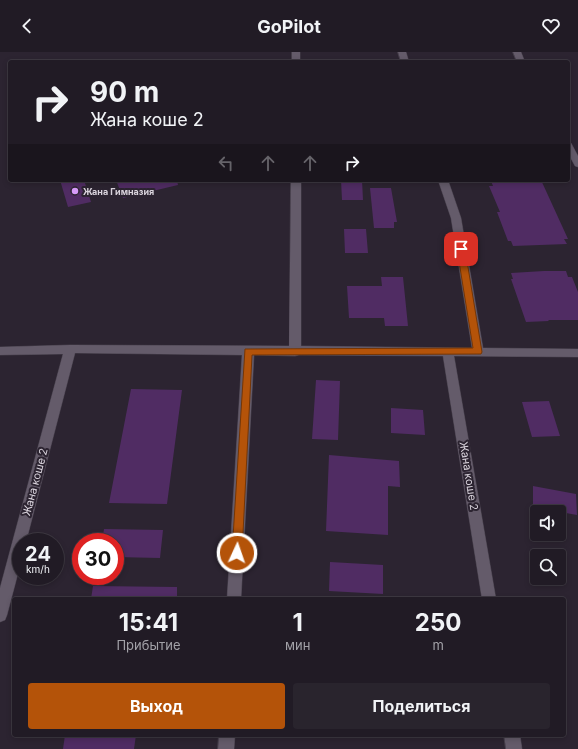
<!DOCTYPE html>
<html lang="ru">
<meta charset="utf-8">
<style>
:root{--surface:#211b25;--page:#29242d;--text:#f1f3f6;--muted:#a2a1a7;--line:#3e3942;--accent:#b45309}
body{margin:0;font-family:Inter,sans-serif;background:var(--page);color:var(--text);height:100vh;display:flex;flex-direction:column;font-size:15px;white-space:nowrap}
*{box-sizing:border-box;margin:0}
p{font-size:13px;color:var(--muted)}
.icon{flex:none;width:22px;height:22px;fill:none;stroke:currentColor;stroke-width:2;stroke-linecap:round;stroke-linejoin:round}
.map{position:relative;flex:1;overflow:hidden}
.side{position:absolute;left:12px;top:545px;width:554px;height:140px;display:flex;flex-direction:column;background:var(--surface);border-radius:4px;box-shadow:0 2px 6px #0003,0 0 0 1px var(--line)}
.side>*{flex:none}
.hud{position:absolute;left:8px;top:8px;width:562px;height:122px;border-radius:4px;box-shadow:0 2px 6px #0003,0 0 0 1px var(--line);background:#211b25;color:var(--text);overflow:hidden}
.buttons{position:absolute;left:530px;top:453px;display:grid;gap:8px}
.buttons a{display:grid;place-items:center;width:36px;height:36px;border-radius:4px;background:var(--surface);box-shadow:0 2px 6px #0003,0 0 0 1px var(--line);font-size:20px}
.speed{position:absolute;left:12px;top:481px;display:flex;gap:8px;font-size:20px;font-weight:700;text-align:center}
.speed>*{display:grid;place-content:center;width:52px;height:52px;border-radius:50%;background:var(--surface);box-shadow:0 2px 6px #0003,0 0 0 1px var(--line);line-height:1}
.speed small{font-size:10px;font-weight:400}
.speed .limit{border:6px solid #d22;background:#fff;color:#111}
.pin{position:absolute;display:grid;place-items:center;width:34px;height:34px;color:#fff;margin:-17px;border-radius:8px;box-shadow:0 2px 6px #0006}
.me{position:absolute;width:44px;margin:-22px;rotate:3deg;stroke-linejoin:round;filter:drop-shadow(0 0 3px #0008)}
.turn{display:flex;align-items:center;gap:14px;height:84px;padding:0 16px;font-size:18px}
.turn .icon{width:52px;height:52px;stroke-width:2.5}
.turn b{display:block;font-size:28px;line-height:34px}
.lanes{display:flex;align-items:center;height:38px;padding:0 16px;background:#0003;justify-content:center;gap:20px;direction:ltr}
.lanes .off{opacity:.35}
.eta{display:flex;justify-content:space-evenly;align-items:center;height:68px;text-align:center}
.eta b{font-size:24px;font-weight:700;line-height:28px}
.button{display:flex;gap:8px;margin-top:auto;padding:8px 16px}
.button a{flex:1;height:46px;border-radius:4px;background:var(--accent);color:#fff;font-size:16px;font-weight:700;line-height:46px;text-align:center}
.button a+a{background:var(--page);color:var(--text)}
header{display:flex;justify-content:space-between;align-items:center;height:52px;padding:0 16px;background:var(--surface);font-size:18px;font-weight:700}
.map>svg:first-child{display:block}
.building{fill:#502c63}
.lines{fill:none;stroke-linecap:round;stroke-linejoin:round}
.minor-casing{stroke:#47404c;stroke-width:1}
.minor{fill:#645b6a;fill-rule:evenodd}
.route{fill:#b45309;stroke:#753606}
.poi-dot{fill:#d79bf9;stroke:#2c2431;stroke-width:1.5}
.labels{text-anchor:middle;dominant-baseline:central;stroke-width:4;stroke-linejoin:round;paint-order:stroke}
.far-poi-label{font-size:9px;font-weight:bold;fill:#d9d3dc;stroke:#2c2431;text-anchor:start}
.street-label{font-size:11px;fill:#d9d3dc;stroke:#2c2431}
</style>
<header><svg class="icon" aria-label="back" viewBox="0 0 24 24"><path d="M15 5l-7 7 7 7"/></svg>GoPilot<svg class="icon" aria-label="heart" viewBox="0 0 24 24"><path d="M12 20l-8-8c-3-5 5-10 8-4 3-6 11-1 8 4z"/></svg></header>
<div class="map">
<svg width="578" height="697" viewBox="0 0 578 697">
<rect width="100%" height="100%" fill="#2c2431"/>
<path class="building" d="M 60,128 L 84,128 L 91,150 L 68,155 Z
M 116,128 L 177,128 L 178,133 L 123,146 Z
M 341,128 L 362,128 L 363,148 L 342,148 Z
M 513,128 L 541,128 L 568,187 L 564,187 L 567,192 L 513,194 L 511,189 L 508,189 L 497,160 L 500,160 L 489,134 L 493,134 L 491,129 Z
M 370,136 L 391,136 L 397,170 L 394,170 L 394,176 L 374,176 Z
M 344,177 L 366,177 L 368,201 L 345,201 Z
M 544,219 L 566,219 L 568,225 L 572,225 L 578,240 L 578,268 L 548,268 L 549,269 L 526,270 L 511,227 L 513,227 L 511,221 Z
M 381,225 L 403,225 L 408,274 L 385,274 L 384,266 L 349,266 L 347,234 L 382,234 Z
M 316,328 L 340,329 L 338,388 L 312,387 Z
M 131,337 L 182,338 L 167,452 L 109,451 Z
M 549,349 L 560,384 L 532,385 L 522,350 Z
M 391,356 L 423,358 L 425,383 L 391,381 Z
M 329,403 L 399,409 L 400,435 L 388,434 L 388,483 L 326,479 Z
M 533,434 L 576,442 L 577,463 L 533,455 Z
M 104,477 L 163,478 L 160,506 L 115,505 L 115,490 L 102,490 Z
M 330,510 L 383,513 L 383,542 L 329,539 Z
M 93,534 L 177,535 L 177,547 L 91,547 Z
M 65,683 L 136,683 L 134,697 L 63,697 Z"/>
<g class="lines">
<defs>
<path id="minor" d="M 292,0 L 300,0 L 300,10 L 292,10 Z
M 398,0 L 406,0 L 409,10 L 401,10 Z
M 513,0 L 521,0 L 525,10 L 517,10 Z
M 568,90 L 571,91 L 578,104 L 578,115 L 575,114 L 568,101 Z
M 291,128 L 301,128 L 301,294 L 472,296 L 451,166 L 438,128 L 448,128 L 461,166 L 483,296 L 578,297 L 578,305 L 454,304 L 496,547 L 482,547 L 443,304 L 299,303 L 295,304 L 254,303 L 241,547 L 227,547 L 242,303 L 75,301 L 26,490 L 21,490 L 21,510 L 7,563 L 5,568 L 0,570 L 0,536 L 63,302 L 0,303 L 0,295 L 70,293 L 289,294 Z
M 219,683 L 235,683 L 234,697 L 218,697 Z
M 504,683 L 520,683 L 522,697 L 506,697 Z"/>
</defs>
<use href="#minor" class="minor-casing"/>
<use href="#minor" class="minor"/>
</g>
<path class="route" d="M 461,194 L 465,197 L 482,300 L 481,302 L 252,303 L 242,501 L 241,504 L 237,506 L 233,504 L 232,501 L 245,297 L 473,296 L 457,197 Z"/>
<circle class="poi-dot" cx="75" cy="139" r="4"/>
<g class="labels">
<g class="far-poi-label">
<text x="83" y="139">Жана Гимназия</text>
</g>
<g class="street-label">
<text transform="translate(469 424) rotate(81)">Жана коше 2</text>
<text transform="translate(35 430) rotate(-75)">Жана коше 2</text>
</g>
</g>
</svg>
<div class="buttons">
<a><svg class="icon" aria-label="sound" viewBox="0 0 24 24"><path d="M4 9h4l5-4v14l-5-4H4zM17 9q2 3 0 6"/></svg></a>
<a><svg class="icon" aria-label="search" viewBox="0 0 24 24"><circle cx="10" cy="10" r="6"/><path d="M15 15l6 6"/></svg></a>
</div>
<div class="speed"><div>24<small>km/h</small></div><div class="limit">30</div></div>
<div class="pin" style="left:461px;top:197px;background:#d93025"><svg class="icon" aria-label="arrive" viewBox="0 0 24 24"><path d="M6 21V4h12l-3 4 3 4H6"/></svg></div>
<svg class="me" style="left:237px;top:501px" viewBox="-20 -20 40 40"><circle r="17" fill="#b45309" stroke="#fff" stroke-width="3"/><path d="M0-11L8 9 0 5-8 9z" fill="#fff"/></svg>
<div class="hud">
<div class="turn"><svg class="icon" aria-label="right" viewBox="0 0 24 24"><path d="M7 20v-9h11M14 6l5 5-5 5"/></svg><div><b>90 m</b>Жана коше 2</div></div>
<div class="lanes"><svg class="icon off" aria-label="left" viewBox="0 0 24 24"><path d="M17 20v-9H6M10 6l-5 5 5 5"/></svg><svg class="icon off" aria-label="ahead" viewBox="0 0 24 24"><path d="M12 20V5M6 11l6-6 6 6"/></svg><svg class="icon off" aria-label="ahead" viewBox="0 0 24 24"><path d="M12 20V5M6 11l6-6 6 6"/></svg><svg class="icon" aria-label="right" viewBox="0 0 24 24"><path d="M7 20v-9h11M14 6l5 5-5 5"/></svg></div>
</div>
<section class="side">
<div class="eta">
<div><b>15:41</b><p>Прибытие</p></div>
<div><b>1</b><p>мин</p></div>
<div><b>250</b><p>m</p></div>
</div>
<div class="button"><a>Выход</a><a>Поделиться</a></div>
</section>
</div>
